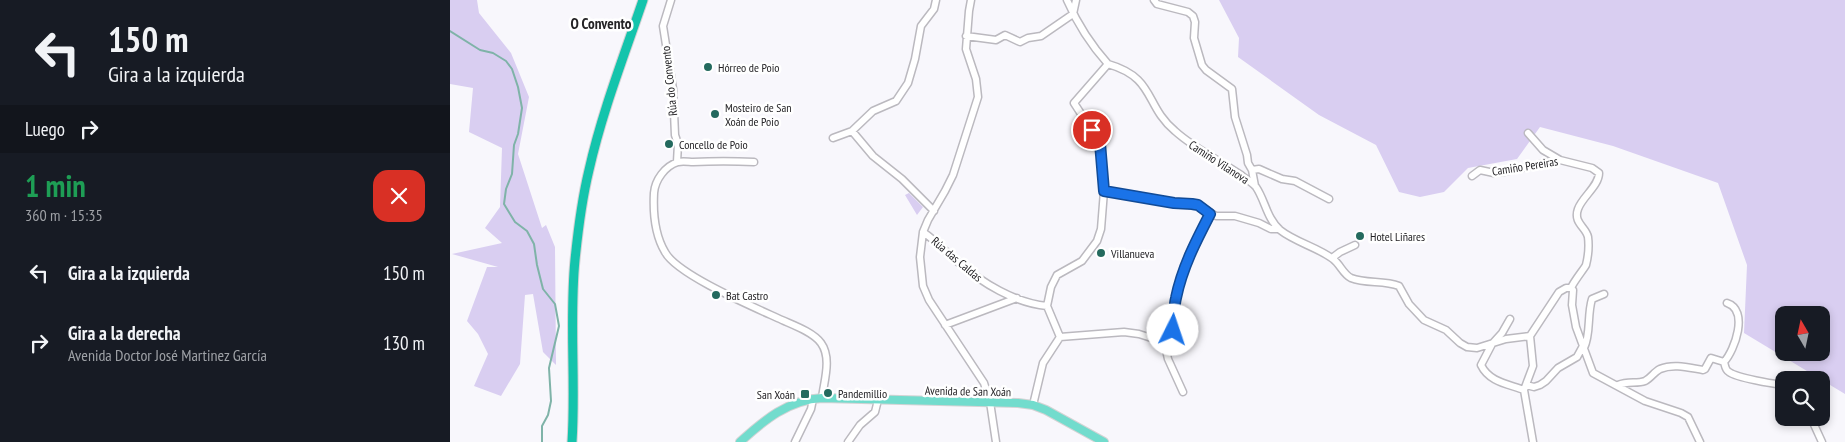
<!DOCTYPE html>
<html lang="es">
<meta charset="utf-8">
<style>
:root{--surface:#171b24;--page:#20242c;--text:#f1f3f6;--muted:#9ea1a6}
body{margin:0;font-family:"PT Sans Narrow",sans-serif;background:var(--page);color:var(--text);height:100vh;display:flex;flex-direction:column;font-size:19px;white-space:nowrap}
*{box-sizing:border-box;margin:0}
p{font-size:16px;color:var(--muted)}
.icon{flex:none;width:28px;height:28px;fill:none;stroke:currentColor;stroke-width:2;stroke-linecap:round;stroke-linejoin:round}
.map{position:relative;flex:1;overflow:hidden}
.sheet{display:flex;flex-direction:column;background:var(--surface);width:450px}
.sheet>*{flex:none}
.hud{background:#171b24;color:var(--text);overflow:hidden}
.needle{width:32px;rotate:351deg}
.tools{position:absolute;left:1325px;top:306px;display:grid;gap:10px}
.tools a{display:grid;place-items:center;width:55px;height:55px;border-radius:10px;background:var(--surface);box-shadow:0 2px 8px #0003;font-size:25px}
.pin{position:absolute;display:grid;place-items:center;width:42px;height:42px;color:#fff;margin:-21px;border:2px solid #fff;border-radius:50%;box-shadow:0 1px 5px #0007}
.me{position:absolute;width:55px;margin:-28px;rotate:4deg;stroke-linejoin:round;filter:drop-shadow(0 0 4px #0008)}
.turn{display:flex;align-items:center;gap:18px;height:105px;padding:0 25px;font-size:22px}
.turn .icon{width:65px;height:65px;stroke-width:2.5}
.turn b{display:block;font-size:35px;line-height:42px}
.then{display:flex;align-items:center;height:48px;padding:0 25px;background:#0003;gap:10px;font-size:19px}
.round{display:grid;place-items:center;flex:none;width:52px;height:52px;border-radius:15px;background:var(--page)}
.overview{display:flex;align-items:center;justify-content:space-between;height:85px;padding:0 25px}
h1{font-size:30px;font-weight:600;line-height:38px;color:#1e9e55}
ul{padding:0;list-style:none}
li{display:flex;align-items:center;gap:15px;height:70px;padding:0 25px}
li div{flex:1}
li b{display:block;font-size:19px}
li em{font-style:normal}
main{display:flex;flex:1;min-height:0}
.map>svg:first-child{display:block}
.green{fill:#d9cef1;fill-rule:evenodd}
.lines{fill:none;stroke-linecap:round;stroke-linejoin:round}
.stream{stroke:#7fb3a8;stroke-width:2}
.minor-casing{stroke:#bbb9bf;stroke-width:9}
.major-casing{stroke:#d3d3d4;stroke-width:10}
.highway-casing{stroke:#d3d3d4;stroke-width:11}
.minor{stroke:#fff;stroke-width:6}
.major{stroke:#72dccd;stroke-width:8}
.highway{stroke:#14c4ac;stroke-width:9}
.route-casing{stroke:#114b97;stroke-width:12}
.route{stroke:#1a73e8;stroke-width:9}
.poi-dot{fill:#246a5e;stroke:#fff;stroke-width:2}
.labels{text-anchor:middle;dominant-baseline:central;stroke-width:5;stroke-linejoin:round;paint-order:stroke}
.poi-label{font-size:12px;fill:#242326;stroke:#fff;text-anchor:start}
.street-label{font-size:12px;fill:#242326;stroke:#fff}
.quarter-label{font-size:15px;font-weight:bold;fill:#242326;stroke:#fff}
</style>
<main>
<section class="sheet">
<div class="hud">
<div class="turn"><svg class="icon" aria-label="left" viewBox="0 0 24 24"><path d="M17 20v-9H6M10 6l-5 5 5 5"/></svg><div><b>150 m</b>Gira a la izquierda</div></div>
<div class="then">Luego<svg class="icon" aria-label="right" viewBox="0 0 24 24"><path d="M7 20v-9h11M14 6l5 5-5 5"/></svg></div>
</div>
<div class="overview"><div><h1>1 min</h1><p>360 m · 15:35</p></div><a class="round" style="background:#d93025;color:#fff"><svg class="icon" aria-label="close" viewBox="0 0 24 24"><path d="M6 6l12 12M18 6L6 18"/></svg></a></div>
<ul>
<li><svg class="icon" aria-label="left" viewBox="0 0 24 24"><path d="M17 20v-9H6M10 6l-5 5 5 5"/></svg><div><b>Gira a la izquierda</b></div><em>150 m</em></li>
<li><svg class="icon" aria-label="right" viewBox="0 0 24 24"><path d="M7 20v-9h11M14 6l5 5-5 5"/></svg><div><b>Gira a la derecha</b><p>Avenida Doctor José Martinez García</p></div><em>130 m</em></li>
</ul>
</section>
<div class="map">
<svg width="1395" height="442" viewBox="0 0 1395 442">
<rect width="100%" height="100%" fill="#f8f7fc"/>
<path class="green" d="M 0,0 L 27,0 L 29,13 L 61,53 L 79,97 L 68,154 L 92,228 L 96,225 L 105,247 L 106,365 L 93,352 L 83,294 L 75,295 L 70,364 L 51,396 L 24,386 L 38,354 L 28,334 L 17,321 L 37,267 L 48,267 L 2,254 L 52,243 L 35,228 L 50,207 L 52,148 L 19,132 L 23,88 L 0,84 Z
M 769,0 L 1395,0 L 1395,394 L 1294,333 L 1297,265 L 1268,183 L 1163,146 L 1090,127 L 1067,159 L 1018,168 L 994,192 L 970,197 L 949,192 L 926,145 L 869,115 L 788,57 L 789,38 ZM 1334,315 L 1371,315 L 1371,352 L 1334,352 Z
M 459,193 L 473,207 L 467,215 L 455,195 Z"/>
<g class="lines">
<path class="stream" d="M 0,31 L 30,50 L 43,53 L 56,61 L 62,69 L 68,87 L 72,108 L 68,134 L 64,145 L 62,174 L 56,189 L 54,204 L 65,222 L 77,231 L 84,244 L 87,265 L 93,289 L 105,304 L 109,326 L 99,368 L 101,401 L 98,415 L 92,426 L 92,442"/>
<defs>
<path id="minor" d="M 221,0 L 213,26 L 223,89 L 225,135 L 228,144 L 227,162
M 521,0 L 519,11 L 516,49 L 526,79 L 528,97 L 503,175 L 495,191 L 478,220 L 473,232 L 470,257 L 473,286 L 479,300 L 534,383 L 540,402 L 546,442
M 617,0 C 627,23 641,45 658,64
M 704,0 L 707,4 L 738,12 L 743,16 L 745,22 L 744,38 L 752,65 L 756,70 L 782,89 L 785,117 L 797,155 L 798,163 L 802,170 L 805,186
M 516,36 L 546,40 L 555,35 L 570,42 L 578,38 L 591,36 L 623,14 L 626,0
M 658,64 C 706,78 694,105 725,131 C 745,149 769,160 791,175 C 795,179 802,182 806,187 C 815,200 817,219 830,230 C 845,242 867,247 883,259 C 890,264 893,274 901,278 C 916,284 934,280 949,286 L 959,304 L 974,320 L 996,330 L 1010,343 L 1017,347 L 1027,348 L 1056,339 L 1080,336
M 402,131 L 423,156 L 452,179 L 484,211
M 1078,133 L 1093,150 L 1110,160
M 383,138 L 402,131 L 423,111 L 446,101 L 458,83 L 465,59 L 471,26 L 484,9 L 486,0
M 304,162 C 284,161 263,161 243,162 C 239,162 233,161 228,162 C 215,166 205,180 204,193 C 203,212 205,235 215,252 C 227,275 306,308 332,320 C 343,325 363,332 371,343 C 382,358 374,381 372,398
M 802,170 L 809,169 L 832,179 L 845,181 L 879,199
M 1022,176 L 1030,170 L 1044,173 L 1053,172 L 1110,160 L 1142,168 L 1149,173 C 1149,186 1132,197 1128,209 C 1123,223 1136,227 1138,237 C 1139,245 1138,257 1136,265 C 1134,269 1124,281 1121,288
M 654,191 L 723,203 L 742,204 L 748,205 L 766,216 L 785,216 L 809,223 L 821,229 L 829,229
M 473,232 C 486,241 496,252 508,262 C 532,283 565,303 597,306
M 882,258 L 890,252 L 905,245
M 1121,288 L 1123,290 L 1122,305 L 1126,327 L 1143,373 L 1195,401 L 1231,413 L 1238,417 L 1250,442
M 1277,303 C 1299,310 1285,350 1274,362 C 1275,365 1275,370 1279,372 C 1287,378 1324,384 1334,385
M 1060,319 L 1052,333 L 1042,344 L 1031,365 C 1039,382 1058,384 1074,390
M 495,325 L 567,298
M 610,337 L 674,332 L 689,334 L 717,343
M 1134,348 C 1141,334 1137,315 1142,299 L 1154,294
M 1076,385 L 1084,387 L 1090,385 L 1096,381 L 1108,368 L 1127,357 L 1133,346
M 1168,385 C 1178,381 1187,384 1195,381 C 1201,378 1204,372 1210,369 C 1224,363 1240,368 1253,370 L 1255,369 L 1261,358 L 1274,362
M 733,392 L 718,359 L 716,350 L 717,343 L 726,319 L 725,299 L 739,254 L 760,214
M 583,405 L 593,363 L 610,337 L 597,306 L 601,287 L 607,275 L 632,261 L 647,241 L 651,229 L 654,191 L 650,143 L 624,103 L 658,64
M 1361,418 L 1372,442
M 345,442 L 361,409 L 363,399
M 398,442 L 410,425 L 425,412 L 428,400
M 1083,442 L 1074,390 L 1083,366 L 1080,336 L 1109,292 L 1116,288 L 1121,288"/>
<path id="major" d="M 290,442 C 314,420 338,400 372,398 L 568,403 L 583,405 L 596,410 L 654,442"/>
<path id="highway" d="M 122,442 C 126,381 119,320 125,260 C 128,230 132,199 139,170 C 152,112 174,56 193,0"/>
</defs>
<use href="#minor" class="minor-casing"/>
<use href="#major" class="major-casing"/>
<use href="#highway" class="highway-casing"/>
<use href="#minor" class="minor"/>
<use href="#major" class="major"/>
<use href="#highway" class="highway"/>
</g>
<g class="lines">
<defs>
<path id="route" d="M 642,130 L 650,143 L 654,191 L 724,203 L 742,204 L 748,205 L 760,214 C 746,241 732,268 726,298 C 723,309 726,319 723,330"/>
</defs>
<use href="#route" class="route-casing"/>
<use href="#route" class="route"/>
</g>
<g class="poi-dot">
<circle cx="258" cy="67" r="5"/>
<circle cx="265" cy="114" r="5"/>
<circle cx="219" cy="144" r="5"/>
<circle cx="910" cy="236" r="5"/>
<circle cx="651" cy="253" r="5"/>
<circle cx="266" cy="295" r="5"/>
<circle cx="378" cy="393" r="5"/>
<rect x="350" y="389" width="10" height="10" rx="2.5"/>
</g>
<g class="labels">
<g class="poi-label">
<text x="268" y="67">Hórreo de Poio</text>
<text x="275" y="107">Mosteiro de San<tspan x="275" dy="14">Xoán de Poio</tspan></text>
<text x="229" y="144">Concello de Poio</text>
<text x="920" y="236">Hotel Liñares</text>
<text x="661" y="253">Villanueva</text>
<text x="276" y="295">Bat Castro</text>
<text x="388" y="393">Pandemillio</text>
<text x="345" y="394" text-anchor="end">San Xoán</text>
</g>
<g class="street-label">
<text transform="translate(219 81) rotate(-96)">Rúa do Convento</text>
<text transform="translate(769 162) rotate(33)">Camiño Vilanova</text>
<text transform="translate(1075 166) rotate(-9)">Camiño Pereiras</text>
<text transform="translate(507 259) rotate(40)">Rúa das Caldas</text>
<text transform="translate(518 391) rotate(1)">Avenida de San Xoán</text>
</g>
<g class="quarter-label">
<text x="151" y="23">O Convento</text>
</g>
</g>
</svg>
<div class="tools">
<a><svg class="needle" viewBox="-14 -14 28 28"><path d="M0-13l5 13h-10z" fill="#e53935"/><path d="M0 13l5-13h-10z" fill="#9ea1a6"/></svg></a>
<a><svg class="icon" aria-label="search" viewBox="0 0 24 24"><circle cx="10" cy="10" r="6"/><path d="M15 15l6 6"/></svg></a>
</div>
<div class="pin" style="left:642px;top:130px;background:#d93025"><svg class="icon" aria-label="arrive" viewBox="0 0 24 24"><path d="M6 21V4h12l-3 4 3 4H6"/></svg></div>
<svg class="me" style="left:723px;top:330px" viewBox="-20 -20 40 40"><circle r="19" fill="#fff"/><path d="M0-13L10 11 0 6-10 11z" fill="#1a73e8"/></svg>
</div>
</main>
